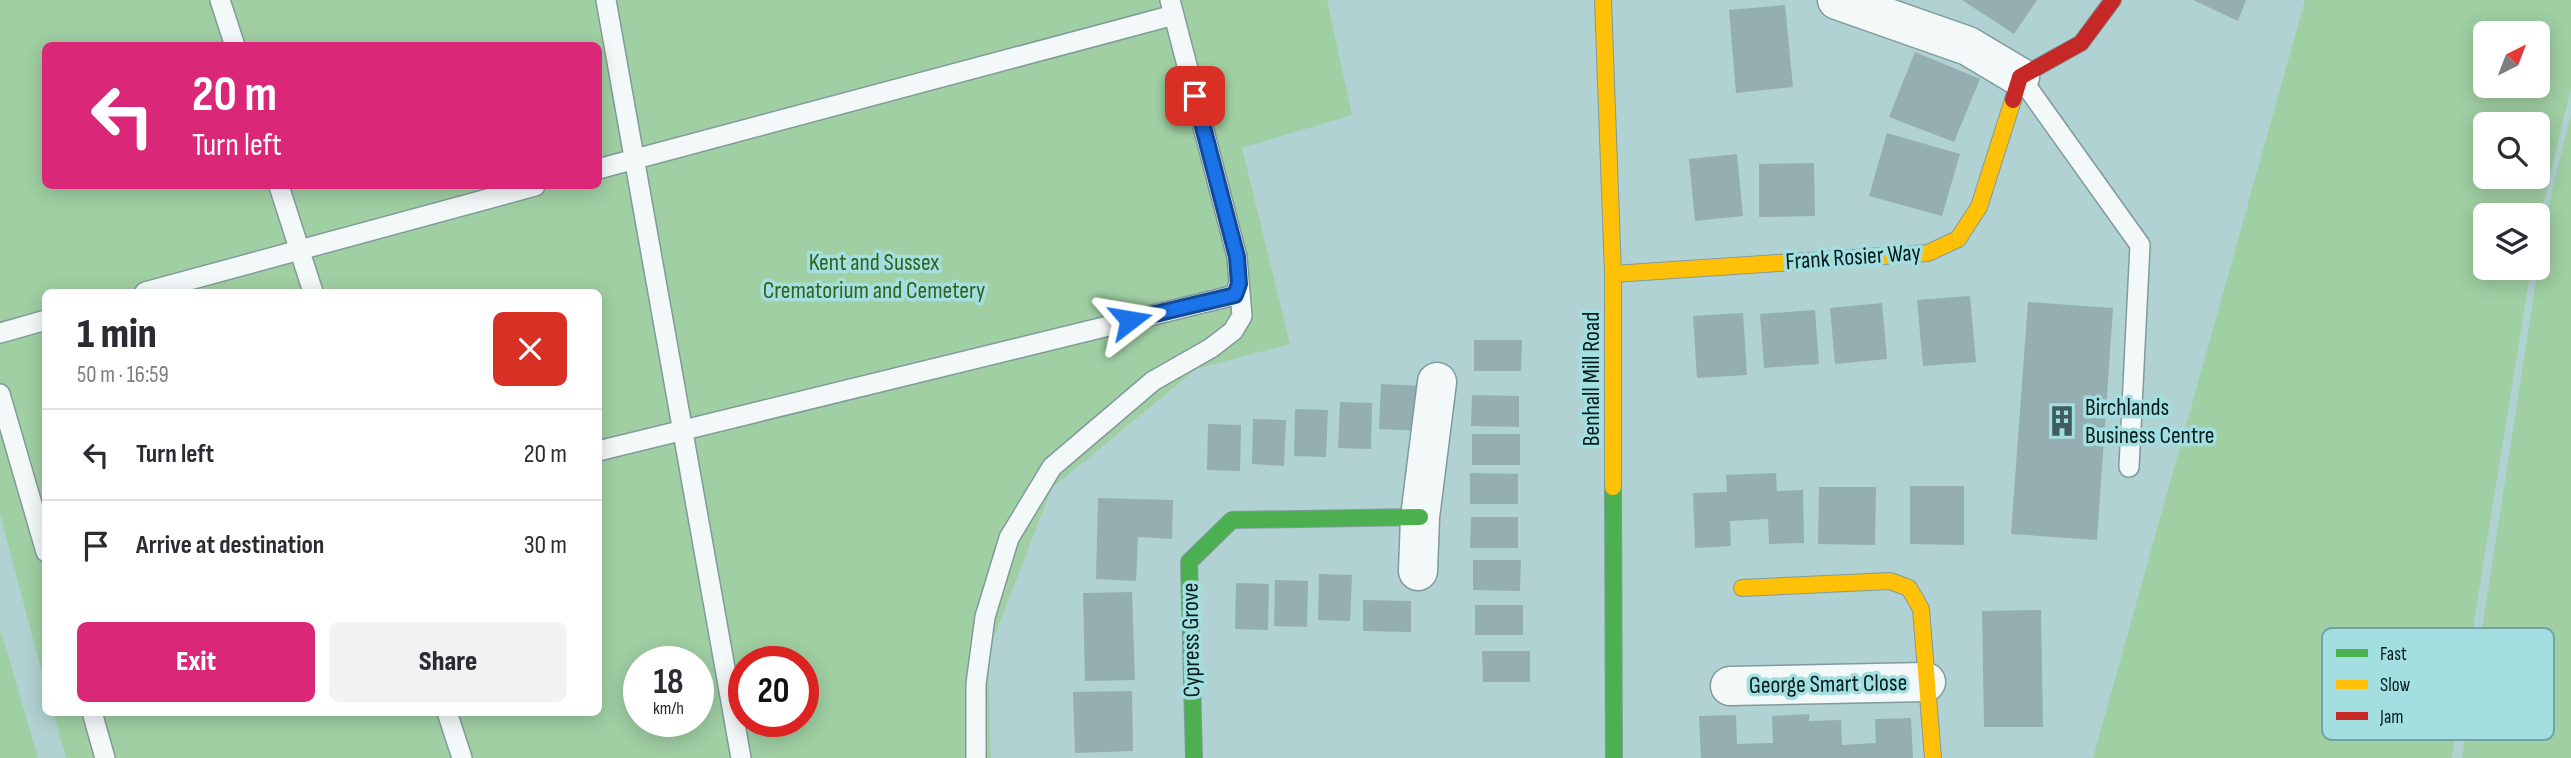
<!DOCTYPE html>
<meta charset="utf-8">
<style>
:root{--surface:#fff;--page:#f2f2f3;--text:#2b2b33;--muted:#7c7c81;--line:#e1e1e2;--accent:#db2777}
body{margin:0;font-family:"Sofia Sans Condensed",sans-serif;background:var(--page);color:var(--text);height:100vh;display:flex;flex-direction:column;font-size:26px;white-space:nowrap}
*{box-sizing:border-box;margin:0}
p{font-size:23px;color:var(--muted)}
.icon{flex:none;width:38px;height:38px;fill:none;stroke:currentColor;stroke-width:2;stroke-linecap:round;stroke-linejoin:round}
.map{position:relative;flex:1;overflow:hidden}
.drawer{position:absolute;left:42px;top:289px;width:560px;height:427px;display:flex;flex-direction:column;background:var(--surface);border-radius:10px;box-shadow:0 4px 18px #0003}
.drawer>*{flex:none}
.guide{position:absolute;left:42px;top:42px;width:560px;height:147px;border-radius:10px;box-shadow:0 4px 18px #0003;background:#db2777;color:#fff;overflow:hidden}
.needle{width:46px;rotate:42deg}
.controls{position:absolute;left:2473px;top:21px;display:grid;gap:14px}
.controls a{display:grid;place-items:center;width:77px;height:77px;border-radius:10px;background:var(--surface);box-shadow:0 4px 18px #0003;font-size:35px}
.speed{position:absolute;left:623px;top:646px;display:flex;gap:14px;font-size:35px;font-weight:700;text-align:center}
.speed>*{display:grid;place-content:center;width:91px;height:91px;border-radius:50%;background:var(--surface);box-shadow:0 4px 18px #0003;line-height:1}
.speed small{font-size:18px;font-weight:400}
.speed .limit{border:10px solid #d22;background:#fff;color:#111}
.pin{position:absolute;display:grid;place-items:center;width:60px;height:60px;color:#fff;margin:-30px;border-radius:14px;box-shadow:0 4px 10px #0006}
.me{position:absolute;width:77px;margin:-38px;rotate:76deg;stroke-linejoin:round;filter:drop-shadow(0 0 5px #0008)}
.turn{display:flex;align-items:center;gap:24px;height:147px;padding:0 35px;font-size:32px}
.turn .icon{width:91px;height:91px;stroke-width:2.5}
.turn b{display:block;font-size:49px;line-height:60px}
.round{display:grid;place-items:center;flex:none;width:74px;height:74px;border-radius:10px;background:var(--page)}
.head{display:flex;align-items:center;justify-content:space-between;height:119px;padding:0 35px}
h1{font-size:42px;font-weight:800;line-height:52px}
.action{display:flex;gap:14px;margin-top:auto;padding:14px 35px}
.action a{flex:1;height:80px;border-radius:10px;background:var(--accent);color:#fff;font-size:28px;font-weight:800;line-height:80px;text-align:center}
.action a+a{background:var(--page);color:var(--text)}
ul{padding:0;list-style:none}
li{display:flex;align-items:center;gap:21px;height:91px;padding:0 35px;border-top:2px solid var(--line)}
li div{flex:1}
li b{display:block;font-size:26px}
li em{font-style:normal}
.map>svg:first-child{display:block}
.green{fill:#a0cfa3;fill-rule:evenodd}
.building{fill:#94aeb1}
.lines{fill:none;stroke-linecap:round;stroke-linejoin:round}
.lane-casing{stroke:#819a9b;stroke-width:22}
.street-casing{stroke:#819a9b;stroke-width:41}
.fast-casing{stroke:#819a9b;stroke-width:18}
.slow-casing{stroke:#819a9b;stroke-width:18}
.jam-casing{stroke:#819a9b;stroke-width:18}
.lane{stroke:#f3f8f8;stroke-width:19}
.street{stroke:#f3f8f8;stroke-width:38}
.fast{stroke:#4caf50;stroke-width:16}
.slow{stroke:#ffc107;stroke-width:16}
.jam{stroke:#c62828;stroke-width:16}
.route-casing{stroke:#114b97;stroke-width:18}
.route{stroke:#1a73e8;stroke-width:12}
.labels{text-anchor:middle;dominant-baseline:central;stroke-width:7;stroke-linejoin:round;paint-order:stroke}
.street-label{font-size:24px;fill:#041c1c;stroke:#a3dfe0}
.park-label{font-size:24px;fill:#306218;stroke:#a3dfe0}
.poi-label{font-size:24px;fill:#041c1c;stroke:#a3dfe0;text-anchor:start}
.key{fill:#a3dfe0;stroke:#73a4a5;stroke-width:2}
.key-label{font-size:19px;fill:#041c1c}
</style>
<div class="map">
<svg width="2571" height="758" viewBox="0 0 2571 758">
<rect width="100%" height="100%" fill="#b1d2d2"/>
<path class="green" d="M 0,0 L 1327,0 L 1352,115 L 1242,148 L 1290,344 L 1196,369 L 1052,488 L 988,652 L 991,758 L 66,758 L 53,712 L 598,712 L 598,292 L 46,292 L 45,684 L 0,514 ZM 46,46 L 598,46 L 598,186 L 46,186 ZM 639,662 L 698,662 L 698,721 L 639,721 ZM 744,662 L 803,662 L 803,721 L 744,721 Z
M 2305,0 L 2571,0 L 2571,88 L 2538,226 L 2538,215 L 2485,215 L 2485,268 L 2531,268 L 2452,758 L 2093,758 ZM 2485,33 L 2538,33 L 2538,86 L 2485,86 ZM 2485,124 L 2538,124 L 2538,177 L 2485,177 Z
M 2571,113 L 2571,758 L 2462,758 L 2546,217 Z
M 0,628 L 38,758 L 0,758 Z"/>
<path class="building" d="M 1962,0 L 2037,0 L 2014,34 Z
M 2193,0 L 2246,0 L 2238,21 Z
M 1785,5 L 1793,87 L 1736,93 L 1729,10 Z
M 1915,52 L 1980,79 L 1954,142 L 1889,117 Z
M 1887,133 L 1960,154 L 1942,216 L 1869,196 Z
M 1737,154 L 1743,216 L 1695,221 L 1689,159 Z
M 1814,163 L 1815,216 L 1759,217 L 1759,164 Z
M 1970,296 L 1976,362 L 1923,366 L 1917,300 Z
M 2028,302 L 2113,308 L 2097,540 L 2011,534 Z
M 1882,303 L 1887,359 L 1835,364 L 1830,308 Z
M 1815,310 L 1819,364 L 1764,368 L 1760,314 Z
M 1743,313 L 1747,375 L 1697,378 L 1693,316 Z
M 1474,340 L 1522,340 L 1521,371 L 1474,371 Z
M 1381,384 L 1424,386 L 1422,431 L 1379,429 Z
M 1472,395 L 1519,396 L 1519,427 L 1471,426 Z
M 1340,402 L 1372,403 L 1371,449 L 1338,448 Z
M 1295,409 L 1328,410 L 1326,457 L 1294,456 Z
M 1253,419 L 1286,420 L 1284,466 L 1252,464 Z
M 1208,424 L 1241,425 L 1240,471 L 1207,470 Z
M 1472,434 L 1520,434 L 1520,465 L 1472,465 Z
M 1470,473 L 1518,474 L 1518,504 L 1470,504 Z
M 1776,473 L 1777,491 L 1803,490 L 1804,543 L 1769,544 L 1768,519 L 1730,521 L 1731,546 L 1695,548 L 1693,493 L 1727,492 L 1726,475 Z
M 1910,486 L 1964,486 L 1964,545 L 1910,544 Z
M 1819,487 L 1876,487 L 1875,545 L 1818,544 Z
M 1098,498 L 1173,500 L 1172,539 L 1138,537 L 1136,581 L 1096,579 Z
M 1471,517 L 1518,517 L 1518,548 L 1470,548 Z
M 1473,560 L 1521,560 L 1520,591 L 1473,590 Z
M 1319,574 L 1352,575 L 1350,621 L 1318,620 Z
M 1275,580 L 1308,581 L 1307,627 L 1274,626 Z
M 1236,583 L 1269,584 L 1268,630 L 1235,629 Z
M 1132,592 L 1135,680 L 1085,681 L 1083,593 Z
M 1363,600 L 1411,601 L 1411,632 L 1363,631 Z
M 1475,605 L 1523,605 L 1523,635 L 1475,635 Z
M 2041,610 L 2043,727 L 1984,727 L 1982,611 Z
M 1482,651 L 1530,651 L 1530,682 L 1483,682 Z
M 1132,691 L 1133,751 L 1075,753 L 1073,692 Z
M 1809,714 L 1809,721 L 1841,720 L 1842,745 L 1876,743 L 1875,719 L 1911,718 L 1913,758 L 1701,758 L 1699,716 L 1736,715 L 1737,744 L 1773,743 L 1772,716 Z"/>
<g class="lines">
<defs>
<path id="lane" d="M 220,0 L 235,46
M 606,0 L 741,758
M 2020,77 L 2140,245 L 2129,467
M 598,169 L 1174,15
M 279,186 L 313,292
M 145,292 L 535,186
M 0,333 L 46,320
M 0,394 L 46,552
M 598,451 L 1235,295 L 1239,283
M 92,712 L 105,758
M 447,712 L 462,758
M 976,758 L 976,684 L 985,617 L 1009,538 L 1052,467 L 1153,381 L 1211,348 L 1233,331 L 1242,316 L 1237,257 L 1170,0"/>
<path id="street" d="M 1837,0 L 1968,46 L 2020,77
M 1418,571 L 1420,517 L 1437,382
M 1730,686 L 1926,682"/>
<path id="fast" d="M 1613,487 L 1614,758
M 1194,758 L 1189,562 L 1232,520 L 1420,517"/>
<path id="slow" d="M 1603,0 L 1613,274 L 1613,487
M 1613,274 L 1928,253 L 1958,239 L 1979,207 L 2013,100
M 1742,588 L 1890,581 L 1909,588 L 1921,609 L 1933,758"/>
<path id="jam" d="M 2013,100 L 2020,77 L 2081,43 L 2113,0"/>
</defs>
<use href="#lane" class="lane-casing"/>
<use href="#street" class="street-casing"/>
<use href="#fast" class="fast-casing"/>
<use href="#slow" class="slow-casing"/>
<use href="#jam" class="jam-casing"/>
<use href="#lane" class="lane"/>
<use href="#street" class="street"/>
<use href="#fast" class="fast"/>
<use href="#slow" class="slow"/>
<use href="#jam" class="jam"/>
</g>
<g class="lines">
<defs>
<path id="route" d="M 1130,320 L 1235,295 L 1239,284 L 1237,257 L 1195,96"/>
</defs>
<use href="#route" class="route-casing"/>
<use href="#route" class="route"/>
</g>
<defs>
<symbol id="building-bare" viewBox="-9 -9 18 18"><path d="M-4-6H4V6H1V3H-1V6H-4ZM-2.5-4.3h1.7v1.8h-1.7ZM.8-4.3h1.7v1.8H.8ZM-2.5-1h1.7V.8h-1.7ZM.8-1h1.7V.8H.8Z" fill="#415c5c" stroke="#a3dfe0" stroke-width="2.5" paint-order="stroke"/></symbol>
</defs>
<g fill-rule="evenodd">
<use href="#building-bare" x="2040" y="399" width="44" height="44"/>
</g>
<g class="labels">
<g class="street-label">
<text transform="translate(1853 257) rotate(-4)">Frank Rosier Way</text>
<text transform="translate(1591 379) rotate(-90)">Benhall Mill Road</text>
<text transform="translate(1191 640) rotate(-91)">Cypress Grove</text>
<text transform="translate(1828 684) rotate(-1)">George Smart Close</text>
</g>
<g class="park-label">
<text x="874" y="262">Kent and Sussex<tspan x="874" dy="28">Crematorium and Cemetery</tspan></text>
</g>
<g class="poi-label">
<text x="2085" y="407">Birchlands<tspan x="2085" dy="28">Business Centre</tspan></text>
</g>
</g>
<rect x="2322" y="628" width="232" height="112" rx="10" class="key"/>
<rect x="2336" y="649" width="32" height="8" fill="#4caf50"/>
<rect x="2336" y="680" width="32" height="9" fill="#ffc107"/>
<rect x="2336" y="712" width="32" height="8" fill="#c62828"/>
<g class="key-label">
<text x="2380" y="660">Fast</text>
<text x="2380" y="691">Slow</text>
<text x="2380" y="723">Jam</text>
</g>
</svg>
<div class="controls">
<a><svg class="needle" viewBox="-14 -14 28 28"><path d="M0-13l5 13h-10z" fill="#e53935"/><path d="M0 13l5-13h-10z" fill="#7c7c81"/></svg></a>
<a><svg class="icon" aria-label="search" viewBox="0 0 24 24"><circle cx="10" cy="10" r="6"/><path d="M15 15l6 6"/></svg></a>
<a><svg class="icon" aria-label="layers" viewBox="0 0 24 24"><path d="M12 4l9 5-9 5-9-5zM3 14l9 5 9-5"/></svg></a>
</div>
<div class="speed"><div>18<small>km/h</small></div><div class="limit">20</div></div>
<div class="pin" style="left:1195px;top:96px;background:#d93025"><svg class="icon" aria-label="arrive" viewBox="0 0 24 24"><path d="M6 21V4h12l-3 4 3 4H6"/></svg></div>
<svg class="me" style="left:1130px;top:320px" viewBox="-20 -20 40 40"><path d="M0-17L14 15 0 8-14 15z" fill="#1a73e8" stroke="#fff" stroke-width="4"/></svg>
<div class="guide">
<div class="turn"><svg class="icon" aria-label="left" viewBox="0 0 24 24"><path d="M17 20v-9H6M10 6l-5 5 5 5"/></svg><div><b>20 m</b>Turn left</div></div>
</div>
<section class="drawer">
<div class="head"><div><h1>1 min</h1><p>50 m · 16:59</p></div><a class="round" style="background:#d93025;color:#fff"><svg class="icon" aria-label="close" viewBox="0 0 24 24"><path d="M6 6l12 12M18 6L6 18"/></svg></a></div>
<ul>
<li><svg class="icon" aria-label="left" viewBox="0 0 24 24"><path d="M17 20v-9H6M10 6l-5 5 5 5"/></svg><div><b>Turn left</b></div><em>20 m</em></li>
<li><svg class="icon" aria-label="arrive" viewBox="0 0 24 24"><path d="M6 21V4h12l-3 4 3 4H6"/></svg><div><b>Arrive at destination</b></div><em>30 m</em></li>
</ul>
<div class="action"><a>Exit</a><a>Share</a></div>
</section>
</div>
